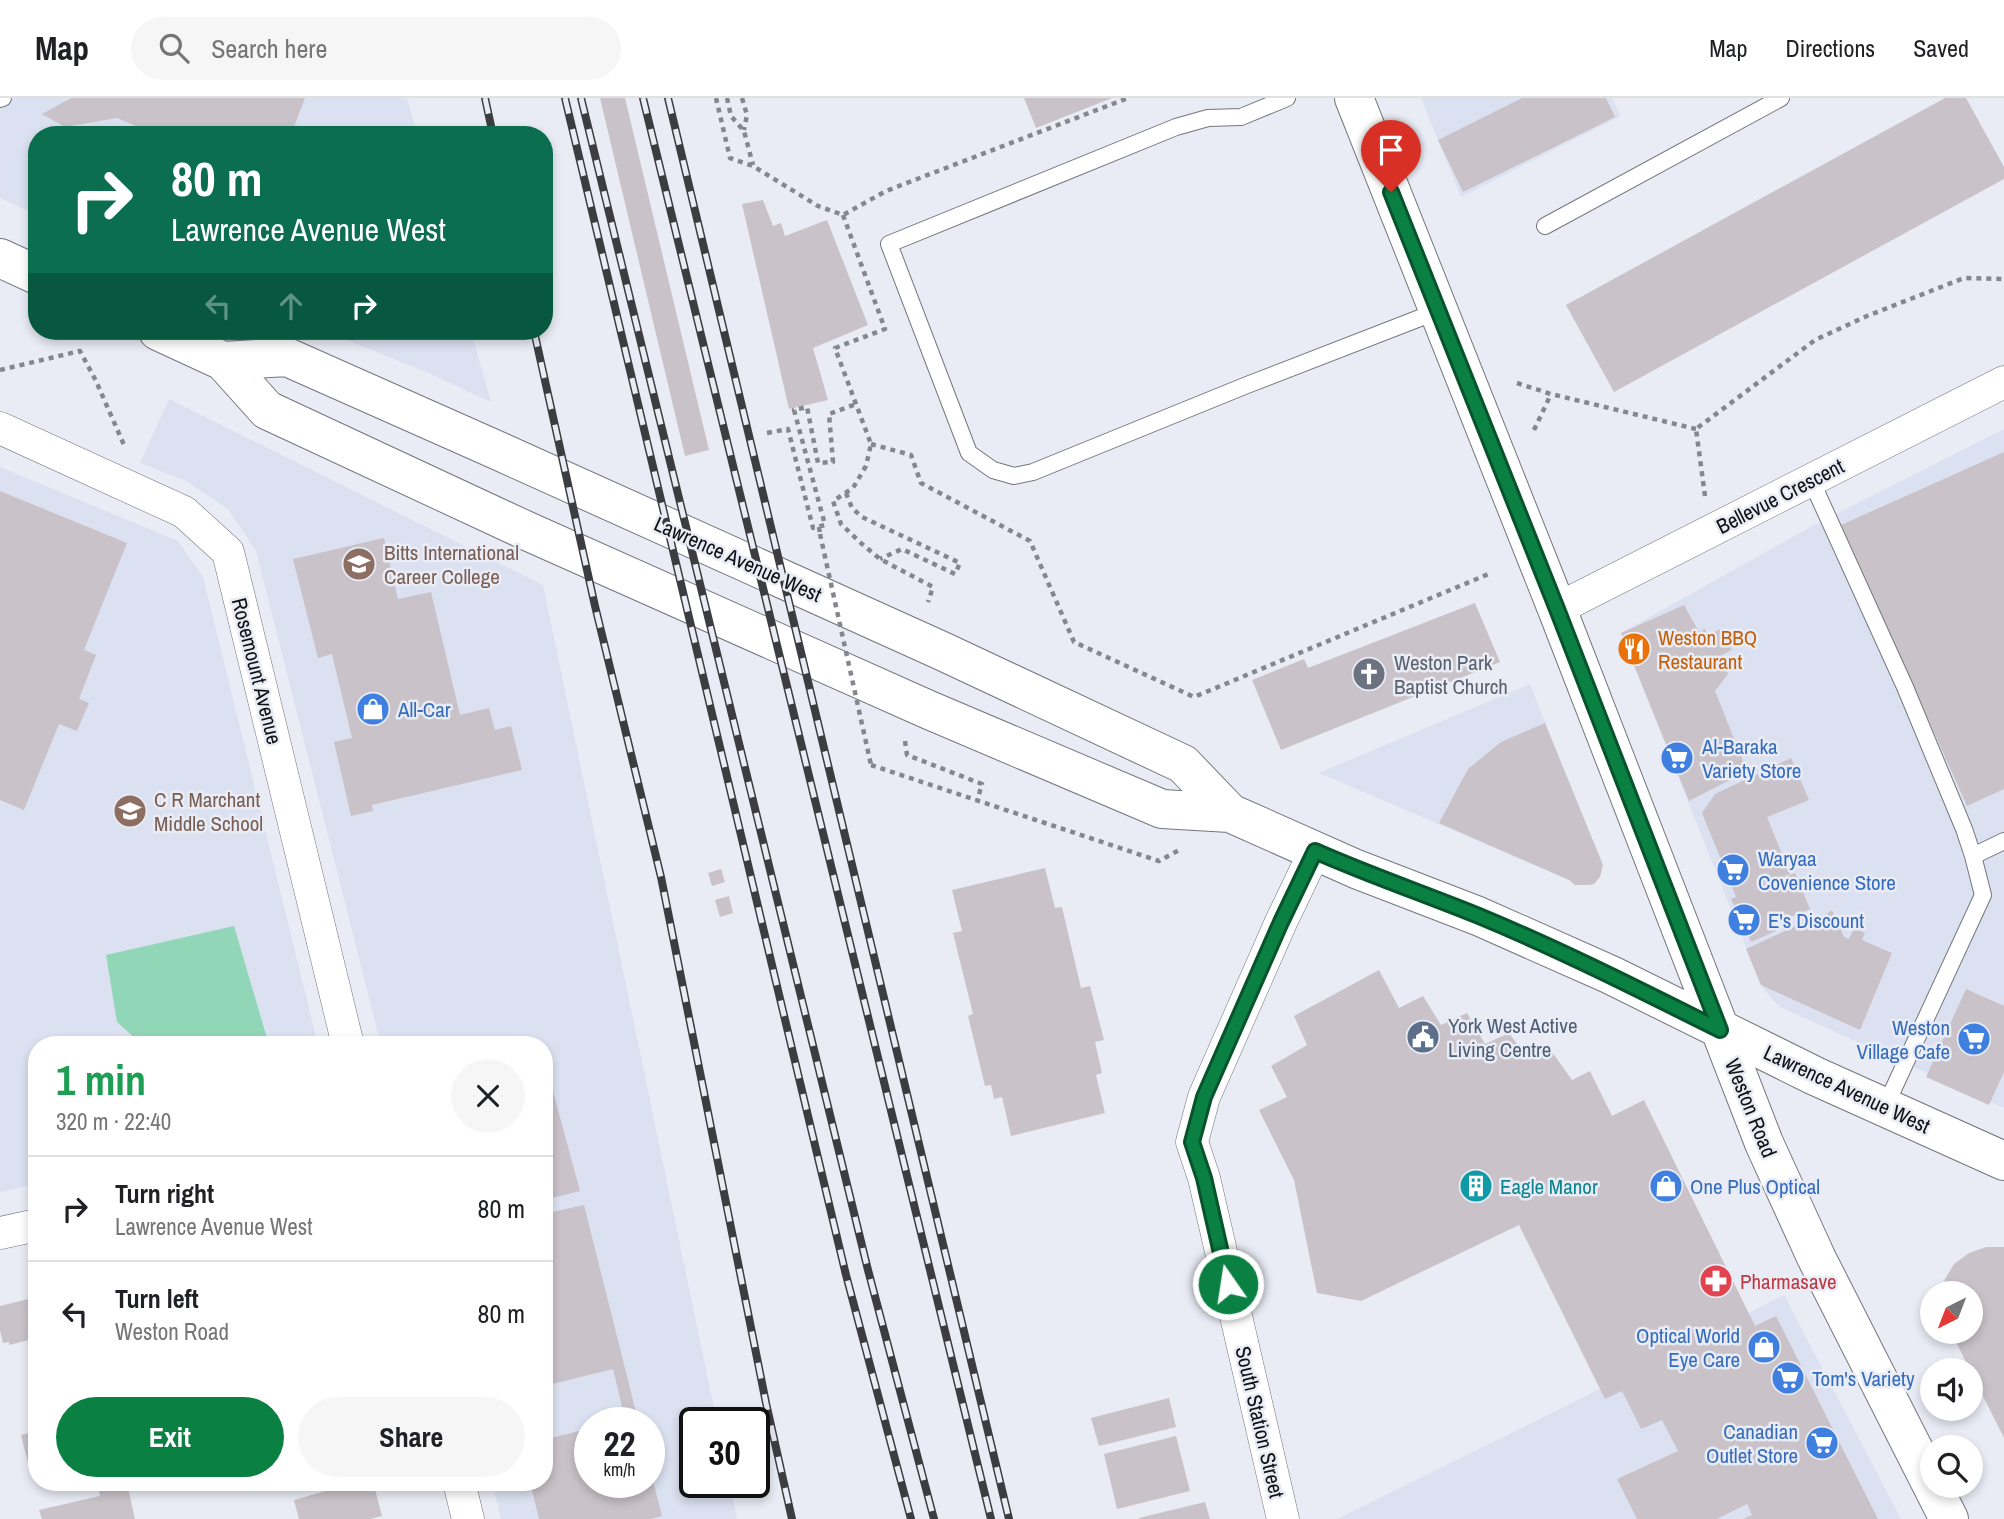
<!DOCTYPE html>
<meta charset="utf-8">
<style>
:root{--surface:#fff;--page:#f6f6f6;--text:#202124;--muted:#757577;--line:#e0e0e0;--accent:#0b8043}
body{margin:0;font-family:"Archivo Narrow",sans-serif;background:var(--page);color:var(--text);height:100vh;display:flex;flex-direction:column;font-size:26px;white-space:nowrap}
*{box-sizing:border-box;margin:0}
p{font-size:23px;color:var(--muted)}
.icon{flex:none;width:38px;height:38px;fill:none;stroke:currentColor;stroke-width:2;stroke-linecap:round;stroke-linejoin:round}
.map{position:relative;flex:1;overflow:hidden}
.details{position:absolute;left:28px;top:938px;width:525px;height:455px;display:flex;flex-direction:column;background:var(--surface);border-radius:28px;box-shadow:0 4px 10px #0003}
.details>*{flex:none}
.banner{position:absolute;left:28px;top:28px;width:525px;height:214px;border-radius:28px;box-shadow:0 4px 10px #0003;background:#0b6e4f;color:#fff;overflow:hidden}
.needle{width:46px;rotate:222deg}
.buttons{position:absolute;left:1920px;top:1183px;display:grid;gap:14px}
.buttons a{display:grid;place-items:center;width:63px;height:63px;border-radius:50%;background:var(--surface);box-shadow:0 4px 10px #0003;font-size:35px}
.speed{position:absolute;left:574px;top:1309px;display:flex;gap:14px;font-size:35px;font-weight:700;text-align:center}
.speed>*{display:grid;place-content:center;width:91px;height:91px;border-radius:50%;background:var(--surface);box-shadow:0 4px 10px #0003;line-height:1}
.speed small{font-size:18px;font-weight:400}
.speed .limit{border:4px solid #111;border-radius:10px;background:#fff;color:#111}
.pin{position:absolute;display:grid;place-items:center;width:60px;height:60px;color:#fff;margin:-72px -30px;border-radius:50% 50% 50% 0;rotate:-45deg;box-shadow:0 0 7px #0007}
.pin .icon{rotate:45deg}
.me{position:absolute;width:77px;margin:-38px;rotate:347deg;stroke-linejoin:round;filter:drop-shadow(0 0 5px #0008)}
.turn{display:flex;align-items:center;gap:24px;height:147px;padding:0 28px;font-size:32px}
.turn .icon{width:91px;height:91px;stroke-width:2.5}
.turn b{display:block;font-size:49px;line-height:60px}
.lanes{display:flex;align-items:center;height:66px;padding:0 28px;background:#0003;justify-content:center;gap:35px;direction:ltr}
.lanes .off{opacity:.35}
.round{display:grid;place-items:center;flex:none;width:74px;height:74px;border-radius:37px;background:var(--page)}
.head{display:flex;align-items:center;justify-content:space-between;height:119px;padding:0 28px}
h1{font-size:42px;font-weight:700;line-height:52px;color:#1e9e55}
.action{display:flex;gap:14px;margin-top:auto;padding:14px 28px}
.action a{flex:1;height:80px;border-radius:42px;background:var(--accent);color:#fff;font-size:28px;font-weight:700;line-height:80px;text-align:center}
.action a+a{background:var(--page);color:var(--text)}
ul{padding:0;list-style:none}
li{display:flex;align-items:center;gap:21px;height:105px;padding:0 28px;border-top:2px solid var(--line)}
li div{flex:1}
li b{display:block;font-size:26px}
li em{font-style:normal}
header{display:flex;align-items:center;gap:42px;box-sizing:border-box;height:98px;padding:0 35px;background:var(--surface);border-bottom:2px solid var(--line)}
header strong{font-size:33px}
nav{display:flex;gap:38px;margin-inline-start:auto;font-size:24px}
.search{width:490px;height:63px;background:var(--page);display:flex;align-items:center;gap:18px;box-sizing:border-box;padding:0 24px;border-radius:38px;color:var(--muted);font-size:26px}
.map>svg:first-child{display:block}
.built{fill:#dce1f1;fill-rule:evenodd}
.green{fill:#91d7b7}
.building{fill:#c9c2c9}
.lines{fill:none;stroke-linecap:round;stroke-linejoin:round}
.service-casing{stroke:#74767e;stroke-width:18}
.minor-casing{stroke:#74767e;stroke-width:33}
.secondary-casing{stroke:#74767e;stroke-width:40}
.path{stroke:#85878e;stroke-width:4.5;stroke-dasharray:5 5;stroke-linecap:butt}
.service{stroke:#fff;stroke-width:16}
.minor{stroke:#fff;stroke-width:32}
.secondary{stroke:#fff;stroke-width:38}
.rail-casing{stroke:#3c3d41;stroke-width:8}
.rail{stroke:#e9ecf5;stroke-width:5;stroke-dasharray:16;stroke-linecap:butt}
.path-bridge{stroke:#85878e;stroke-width:4.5;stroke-dasharray:5 5;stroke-linecap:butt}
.route-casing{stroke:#07532c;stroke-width:18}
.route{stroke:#0b8043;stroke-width:12}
.labels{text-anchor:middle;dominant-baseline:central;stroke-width:5;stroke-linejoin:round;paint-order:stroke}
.street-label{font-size:21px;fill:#101114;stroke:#e9ecf5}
.education-label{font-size:21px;fill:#785e54;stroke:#e9ecf5;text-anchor:start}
.food-label{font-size:21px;fill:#c56008;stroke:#e9ecf5;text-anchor:start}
.worship-label{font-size:21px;fill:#5b616d;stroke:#e9ecf5;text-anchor:start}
.shop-label{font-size:21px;fill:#366cbe;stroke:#e9ecf5;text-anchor:start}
.service-label{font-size:21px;fill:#4e5e75;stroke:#e9ecf5;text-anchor:start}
.culture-label{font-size:21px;fill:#0d838f;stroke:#e9ecf5;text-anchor:start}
.health-label{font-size:21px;fill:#be3a42;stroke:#e9ecf5;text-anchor:start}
</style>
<header>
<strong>Map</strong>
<div class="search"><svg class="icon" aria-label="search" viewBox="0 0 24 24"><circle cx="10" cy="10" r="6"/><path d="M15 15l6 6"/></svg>Search here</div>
<nav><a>Map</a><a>Directions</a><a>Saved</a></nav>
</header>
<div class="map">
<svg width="2004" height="1421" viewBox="0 0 2004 1421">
<rect width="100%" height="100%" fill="#e9ecf5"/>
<path class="built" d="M 0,0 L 407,0 L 417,37 L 37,37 L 37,117 L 0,100 Z
M 1421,0 L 1612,0 L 1621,18 L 1461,99 Z
M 324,233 L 471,233 L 491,304 L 426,274 Z
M 169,301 L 543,487 L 717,1325 L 695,1325 L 695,1384 L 730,1384 L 737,1421 L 501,1421 L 492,1384 L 544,1384 L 544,947 L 381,947 L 256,453 L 228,411 L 186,383 L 140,365 ZM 590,1325 L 649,1325 L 649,1384 L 590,1384 Z
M 2004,331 L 2004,1010 L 1791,914 L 1780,909 L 1771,900 L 1761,887 L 1621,535 L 1816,426 Z
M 0,369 L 178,443 L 203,479 L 318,947 L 37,947 L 37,1086 L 0,1094 Z
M 1530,586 L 1597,756 L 1569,782 L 1319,675 Z
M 1784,1197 L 1901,1421 L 1337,1421 L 1566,1308 Z"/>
<path class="green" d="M 234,828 L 269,947 L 139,947 L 136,941 L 117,924 L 106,857 Z"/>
<path class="building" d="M 71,0 L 305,0 L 291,37 L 157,37 L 117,20 L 65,29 L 42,16 Z
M 600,0 L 625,0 L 709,352 L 685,358 Z
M 1024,0 L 1112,0 L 1036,30 Z
M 1522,0 L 1606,0 L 1615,19 L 1463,94 L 1438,42 Z
M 1945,0 L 1966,0 L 2004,69 L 2004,81 L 1614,294 L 1566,207 Z
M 763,102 L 773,128 L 781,125 L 785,138 L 827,122 L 868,227 L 813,250 L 828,302 L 789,311 L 742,106 Z
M 2004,354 L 2004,691 L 1967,708 L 1841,427 Z
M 0,393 L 127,445 L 84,552 L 96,557 L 79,601 L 89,605 L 77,633 L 59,626 L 24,712 L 0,702 Z
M 384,440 L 398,501 L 431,494 L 460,617 L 489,610 L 495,632 L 511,628 L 522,672 L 372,707 L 373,713 L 351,718 L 334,644 L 352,640 L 332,556 L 318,560 L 293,461 Z
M 1475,505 L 1500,564 L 1281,652 L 1252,582 L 1304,561 L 1308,570 Z
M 1684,507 L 1699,534 L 1705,531 L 1708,538 L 1720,531 L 1732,552 L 1720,558 L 1728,576 L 1715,593 L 1747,673 L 1689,703 L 1621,535 Z
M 1545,625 L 1603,767 L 1600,779 L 1594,786 L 1589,787 L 1575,787 L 1569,782 L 1439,725 L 1468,671 L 1501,644 Z
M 1791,660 L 1809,702 L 1767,719 L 1790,776 L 1742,796 L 1795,775 L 1810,811 L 1773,826 L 1776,833 L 1751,844 L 1731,801 L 1736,799 L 1702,715 L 1715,696 Z
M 1045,770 L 1055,810 L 1062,809 L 1081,890 L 1090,888 L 1104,942 L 1095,944 L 1102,975 L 1096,977 L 1105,1015 L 1011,1038 L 1002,999 L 994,1001 L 991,987 L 985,988 L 968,918 L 973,916 L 953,835 L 962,833 L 952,792 Z
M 721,771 L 725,784 L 712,788 L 708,775 Z
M 729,798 L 733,815 L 720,819 L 715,802 Z
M 1832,812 L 1844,839 L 1849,841 L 1854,830 L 1865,835 L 1862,842 L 1892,855 L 1860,932 L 1761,887 L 1746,851 L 1815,819 L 1817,823 Z
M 1379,872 L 1399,910 L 1423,898 L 1441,927 L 1467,915 L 1485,946 L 1509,935 L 1528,961 L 1550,951 L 1572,982 L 1590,973 L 1612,1018 L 1644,1002 L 1755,1228 L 1776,1218 L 1878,1421 L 1743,1421 L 1752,1417 L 1747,1406 L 1717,1421 L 1637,1421 L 1617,1381 L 1678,1353 L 1662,1322 L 1641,1331 L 1622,1293 L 1605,1301 L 1519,1127 L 1361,1203 L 1317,1195 L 1294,1082 L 1259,1012 L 1287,999 L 1271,968 L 1307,947 L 1294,918 Z
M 1966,891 L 2004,908 L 2004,974 L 1989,1007 L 1926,979 Z
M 544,960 L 580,1093 L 544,1102 Z
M 584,1107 L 638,1322 L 638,1325 L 616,1325 L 625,1321 L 613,1271 L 544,1288 L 544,1116 Z
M 1986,1149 L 2004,1149 L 2004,1340 L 1951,1234 L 1970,1234 L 1970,1195 L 1941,1195 L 1945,1181 L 1954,1166 L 1969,1155 Z
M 37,1183 L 37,1240 L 9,1247 L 9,1244 L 3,1245 L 0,1232 L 0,1208 L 32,1200 L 28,1185 Z
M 1169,1300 L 1176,1329 L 1099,1348 L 1091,1320 Z
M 590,1330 L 590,1384 L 649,1384 L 650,1371 L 662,1418 L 651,1421 L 539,1421 L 530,1384 L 544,1384 L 544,1342 Z
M 37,1333 L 37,1368 L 29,1369 L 21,1337 Z
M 1176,1338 L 1190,1393 L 1117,1411 L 1104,1356 Z
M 97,1384 L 123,1384 L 124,1391 L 128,1390 L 135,1421 L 42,1421 L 39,1412 L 100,1398 Z
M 299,1384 L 333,1384 L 333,1385 L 301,1393 Z
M 357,1384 L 373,1384 L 382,1418 L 370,1421 L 299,1421 L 294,1402 Z
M 1205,1404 L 1210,1421 L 1139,1421 L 1139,1420 Z"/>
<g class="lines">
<defs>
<path id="service" d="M 1287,0 L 1241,19 L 1208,20 L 1176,29 L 889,146 L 969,355 L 993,372 L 1014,378 L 1033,374 L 1247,287 L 1438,213
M 0,1 L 3,0
M 1545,128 L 1781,0
M 1811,382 L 1905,589 L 1964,731 L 1973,758 L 2004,743
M 1885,1009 L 1983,797 L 1973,758"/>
<path id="minor" d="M 0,330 L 184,414 L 228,454 L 348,947
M 1557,511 L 2004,284
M 0,1135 L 37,1127
M 459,1384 L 468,1421
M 1283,1421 L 1204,1080 L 1192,1044 L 1204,999 L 1281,824 L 1315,753"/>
<path id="secondary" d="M 1354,0 L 1557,511 L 1764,1045 L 1816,1159 L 1949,1421
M 0,160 L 37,177
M 158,233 L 223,263 L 267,312 L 527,433 L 929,612 L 1162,711 L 1230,715 L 1356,771 L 1478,818 L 1611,877 L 1815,978 L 2004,1063
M 223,263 L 287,259 L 501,354 L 942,553 L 1183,666 L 1230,715"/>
</defs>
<use href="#service" class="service-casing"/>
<use href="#minor" class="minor-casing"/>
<use href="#secondary" class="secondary-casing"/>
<path class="path" d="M 716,0 L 730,60 L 753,68 L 818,108 L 843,117 L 886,93 L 1128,0
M 727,0 L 731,18 L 744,33 L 753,67
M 742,0 L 747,17 L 744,32
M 843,117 L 885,231 L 835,250 L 871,346 L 866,368 L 853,390 L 833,403 L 841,426 L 862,446 L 880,461 L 933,489 L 928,504
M 0,272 L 80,253 L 96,283 L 124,347
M 1517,285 L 1551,296 L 1696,331
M 1534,332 L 1551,296
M 767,335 L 788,331 L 813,430 L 825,427 L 794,312 L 807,309 L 818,365 L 833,364 L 829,316 L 856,306
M 871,346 L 911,357 L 921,385 L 1030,443 L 1074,544 L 1194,599 L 1491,475
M 846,395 L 852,410 L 862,419 L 960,465 L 955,476 L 902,451 L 880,461
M 1705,398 L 1696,331 L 1815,242 L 1867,218 L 1964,180 L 2004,181
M 819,429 L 820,436
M 905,643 L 907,657 L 982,686 L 977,703
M 871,667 L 1159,763 L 1181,751"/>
<use href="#service" class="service"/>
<use href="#minor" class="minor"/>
<use href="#secondary" class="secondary"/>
<defs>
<path id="rail" d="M 485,0 L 493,37
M 565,0 L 846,1177 L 911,1421
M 581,0 L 868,1172 L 934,1421
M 643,0 L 991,1421
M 668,0 L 1009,1421
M 534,233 L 595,508 L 661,779 L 766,1305 L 792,1421"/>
</defs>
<use href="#rail" class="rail-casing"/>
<use href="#rail" class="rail"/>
<path class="path-bridge" d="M 820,436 L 871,667"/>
</g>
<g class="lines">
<defs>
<path id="route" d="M 1228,1186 L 1204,1080 L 1192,1044 L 1204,999 L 1281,824 L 1315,753 C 1369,777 1425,796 1479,818 C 1561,852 1640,892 1720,932 L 1557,511 L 1391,94"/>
</defs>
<use href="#route" class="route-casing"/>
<use href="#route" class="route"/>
</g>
<defs>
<symbol id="university-disc" viewBox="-11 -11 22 22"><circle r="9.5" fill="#8d6e63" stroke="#e9ecf5"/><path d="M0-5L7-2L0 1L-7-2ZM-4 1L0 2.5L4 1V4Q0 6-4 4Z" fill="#fff"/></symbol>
<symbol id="restaurant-disc" viewBox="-11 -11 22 22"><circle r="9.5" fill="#e8710a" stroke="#e9ecf5"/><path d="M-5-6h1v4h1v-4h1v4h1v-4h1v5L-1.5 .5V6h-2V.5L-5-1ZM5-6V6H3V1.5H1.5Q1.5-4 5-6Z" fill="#fff"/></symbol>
<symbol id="church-disc" viewBox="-11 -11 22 22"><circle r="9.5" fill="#6b7280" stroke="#e9ecf5"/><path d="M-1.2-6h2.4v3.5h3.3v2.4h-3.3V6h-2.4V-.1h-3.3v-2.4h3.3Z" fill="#fff"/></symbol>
<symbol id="shop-disc" viewBox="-11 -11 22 22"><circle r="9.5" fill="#3f7fe0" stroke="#e9ecf5"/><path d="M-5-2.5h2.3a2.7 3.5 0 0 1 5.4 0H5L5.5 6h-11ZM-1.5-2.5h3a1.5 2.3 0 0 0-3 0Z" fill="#fff"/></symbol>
<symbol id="supermarket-disc" viewBox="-11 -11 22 22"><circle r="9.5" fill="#3f7fe0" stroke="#e9ecf5"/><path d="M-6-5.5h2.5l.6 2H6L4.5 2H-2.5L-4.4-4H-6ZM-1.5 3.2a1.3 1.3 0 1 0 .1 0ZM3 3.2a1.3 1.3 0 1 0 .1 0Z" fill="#fff"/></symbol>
<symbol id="school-disc" viewBox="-11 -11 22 22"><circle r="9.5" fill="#8d6e63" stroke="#e9ecf5"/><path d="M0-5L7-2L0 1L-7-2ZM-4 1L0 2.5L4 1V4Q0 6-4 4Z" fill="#fff"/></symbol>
<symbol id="civic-disc" viewBox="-11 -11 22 22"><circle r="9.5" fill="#5c6f8a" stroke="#e9ecf5"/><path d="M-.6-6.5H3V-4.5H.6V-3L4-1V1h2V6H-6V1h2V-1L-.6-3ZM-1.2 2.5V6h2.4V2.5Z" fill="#fff"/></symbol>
<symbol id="building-disc" viewBox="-11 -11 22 22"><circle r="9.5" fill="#0f9aa8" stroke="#e9ecf5"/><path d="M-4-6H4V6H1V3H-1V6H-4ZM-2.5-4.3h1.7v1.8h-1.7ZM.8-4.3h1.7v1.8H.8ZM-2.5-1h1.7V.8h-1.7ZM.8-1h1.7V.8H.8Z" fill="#fff"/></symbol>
<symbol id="pharmacy-disc" viewBox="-11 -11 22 22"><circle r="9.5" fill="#e0444e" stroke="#e9ecf5"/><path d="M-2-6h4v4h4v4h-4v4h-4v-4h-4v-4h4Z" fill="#fff"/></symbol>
</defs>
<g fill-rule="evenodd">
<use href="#university-disc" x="340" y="447" width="38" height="38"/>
<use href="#restaurant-disc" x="1615" y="532" width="38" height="38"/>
<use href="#church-disc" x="1350" y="557" width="38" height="38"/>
<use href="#shop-disc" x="354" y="592" width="38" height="38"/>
<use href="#supermarket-disc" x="1658" y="641" width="38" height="38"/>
<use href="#school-disc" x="111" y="694" width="38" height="38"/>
<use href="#supermarket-disc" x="1714" y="753" width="38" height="38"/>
<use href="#supermarket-disc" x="1725" y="803" width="38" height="38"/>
<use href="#civic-disc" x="1404" y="920" width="38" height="38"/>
<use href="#supermarket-disc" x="1955" y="922" width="38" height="38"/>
<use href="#building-disc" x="1457" y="1069" width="38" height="38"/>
<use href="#shop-disc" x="1647" y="1069" width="38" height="38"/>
<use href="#pharmacy-disc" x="1697" y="1164" width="38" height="38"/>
<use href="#shop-disc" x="1745" y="1230" width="38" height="38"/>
<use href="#supermarket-disc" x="1769" y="1261" width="38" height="38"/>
<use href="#supermarket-disc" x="1803" y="1326" width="38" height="38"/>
</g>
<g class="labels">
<g class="street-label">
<text transform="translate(1780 398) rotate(-27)">Bellevue Crescent</text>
<text transform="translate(738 461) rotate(24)">Lawrence Avenue West</text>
<text transform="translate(257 573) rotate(76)">Rosemount Avenue</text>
<text transform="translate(1847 991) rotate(25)">Lawrence Avenue West</text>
<text transform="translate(1751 1010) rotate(68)">Weston Road</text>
<text transform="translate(1260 1324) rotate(77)">South Station Street</text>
</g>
<g class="education-label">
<text x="384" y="454">Bitts International<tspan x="384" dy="24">Career College</tspan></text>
<text x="154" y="701">C R Marchant<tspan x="154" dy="24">Middle School</tspan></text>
</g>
<g class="food-label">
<text x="1658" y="539">Weston BBQ<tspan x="1658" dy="24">Restaurant</tspan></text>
</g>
<g class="worship-label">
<text x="1394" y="564">Weston Park<tspan x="1394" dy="24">Baptist Church</tspan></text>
</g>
<g class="shop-label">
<text x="398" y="611">All-Car</text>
<text x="1702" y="648">Al-Baraka<tspan x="1702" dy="24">Variety Store</tspan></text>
<text x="1758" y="760">Waryaa<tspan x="1758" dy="24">Covenience Store</tspan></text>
<text x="1768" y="822">E's Discount</text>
<text x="1950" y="929" text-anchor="end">Weston<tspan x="1950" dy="24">Village Cafe</tspan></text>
<text x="1690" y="1088">One Plus Optical</text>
<text x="1740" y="1237" text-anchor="end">Optical World<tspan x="1740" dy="24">Eye Care</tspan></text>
<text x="1812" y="1280">Tom's Variety</text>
<text x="1798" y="1333" text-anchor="end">Canadian<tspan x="1798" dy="24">Outlet Store</tspan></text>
</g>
<g class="service-label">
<text x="1448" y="927">York West Active<tspan x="1448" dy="24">Living Centre</tspan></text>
</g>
<g class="culture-label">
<text x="1500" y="1088">Eagle Manor</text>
</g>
<g class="health-label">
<text x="1740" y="1183">Pharmasave</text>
</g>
</g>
</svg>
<div class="buttons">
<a><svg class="needle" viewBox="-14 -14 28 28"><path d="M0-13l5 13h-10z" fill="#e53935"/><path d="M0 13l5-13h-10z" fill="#757577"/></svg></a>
<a><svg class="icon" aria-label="sound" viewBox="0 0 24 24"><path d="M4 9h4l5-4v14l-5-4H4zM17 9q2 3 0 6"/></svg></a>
<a><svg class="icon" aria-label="search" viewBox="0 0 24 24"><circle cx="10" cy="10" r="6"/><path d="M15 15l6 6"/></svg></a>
</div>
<div class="speed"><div>22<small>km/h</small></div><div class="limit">30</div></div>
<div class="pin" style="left:1391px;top:94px;background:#d93025"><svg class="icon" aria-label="arrive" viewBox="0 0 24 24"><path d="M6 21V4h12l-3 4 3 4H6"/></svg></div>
<svg class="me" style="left:1228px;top:1186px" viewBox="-20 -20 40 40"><circle r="17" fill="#0b8043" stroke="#fff" stroke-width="3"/><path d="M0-11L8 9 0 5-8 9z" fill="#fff"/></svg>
<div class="banner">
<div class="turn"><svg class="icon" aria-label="right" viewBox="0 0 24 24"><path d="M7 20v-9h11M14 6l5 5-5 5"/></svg><div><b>80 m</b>Lawrence Avenue West</div></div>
<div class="lanes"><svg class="icon off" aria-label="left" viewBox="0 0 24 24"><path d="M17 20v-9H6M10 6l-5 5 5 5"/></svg><svg class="icon off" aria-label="ahead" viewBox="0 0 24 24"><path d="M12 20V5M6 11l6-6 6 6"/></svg><svg class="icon" aria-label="right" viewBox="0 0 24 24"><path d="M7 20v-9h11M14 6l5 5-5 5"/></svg></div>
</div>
<section class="details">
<div class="head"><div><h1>1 min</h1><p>320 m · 22:40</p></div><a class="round"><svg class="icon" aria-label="close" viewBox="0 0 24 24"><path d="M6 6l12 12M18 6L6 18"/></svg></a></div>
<ul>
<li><svg class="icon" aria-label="right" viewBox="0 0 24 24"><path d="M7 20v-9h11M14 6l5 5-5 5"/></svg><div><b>Turn right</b><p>Lawrence Avenue West</p></div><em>80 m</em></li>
<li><svg class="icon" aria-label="left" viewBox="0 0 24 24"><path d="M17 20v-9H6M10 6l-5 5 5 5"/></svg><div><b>Turn left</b><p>Weston Road</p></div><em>80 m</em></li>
</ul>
<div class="action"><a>Exit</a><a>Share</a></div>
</section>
</div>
